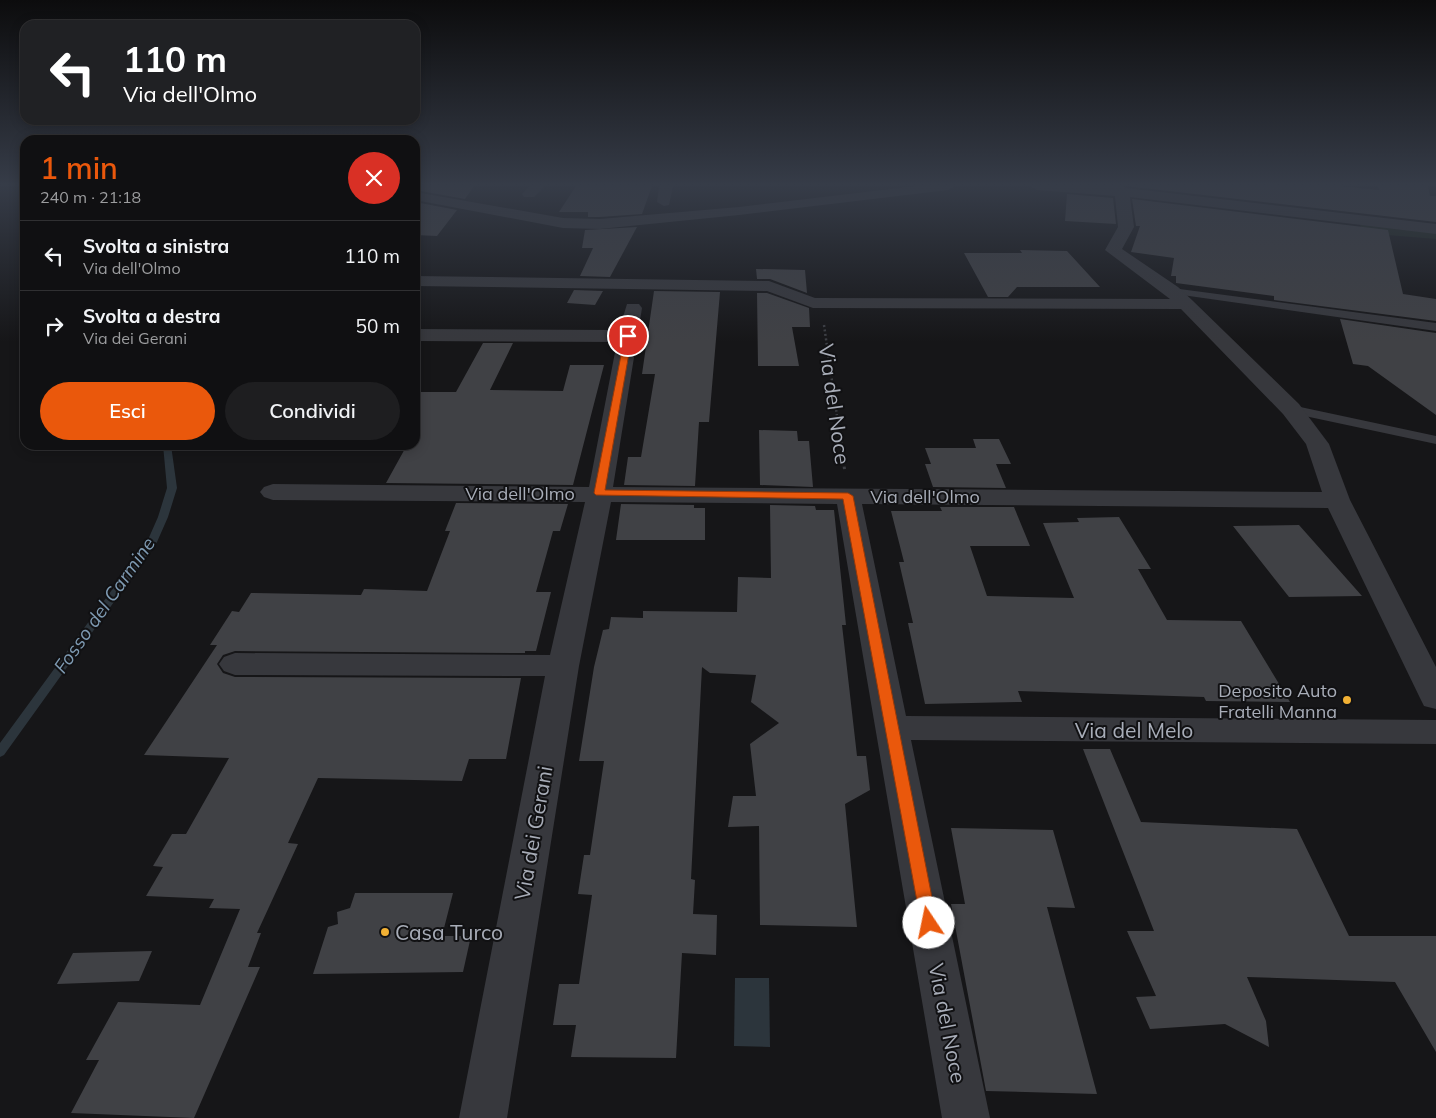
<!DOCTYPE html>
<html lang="it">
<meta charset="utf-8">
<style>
:root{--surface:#101012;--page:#1e1e20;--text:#f1f3f6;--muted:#9c9d9f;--line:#303032;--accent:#ea580c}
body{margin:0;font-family:Mulish,sans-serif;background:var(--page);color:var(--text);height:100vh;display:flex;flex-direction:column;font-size:19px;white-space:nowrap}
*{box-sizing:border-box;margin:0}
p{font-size:16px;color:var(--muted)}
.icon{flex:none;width:28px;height:28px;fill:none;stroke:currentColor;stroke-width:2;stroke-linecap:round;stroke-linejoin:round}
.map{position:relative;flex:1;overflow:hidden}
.drawer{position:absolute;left:20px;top:135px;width:400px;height:315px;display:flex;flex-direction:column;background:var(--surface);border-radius:15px;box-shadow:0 2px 12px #0003,0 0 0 1px var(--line)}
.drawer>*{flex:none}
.guide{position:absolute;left:20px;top:20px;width:400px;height:105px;border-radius:15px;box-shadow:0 2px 12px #0003,0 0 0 1px var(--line);background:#202124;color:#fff;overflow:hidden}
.pin{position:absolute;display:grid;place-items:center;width:42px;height:42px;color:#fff;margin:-21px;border:2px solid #fff;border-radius:50%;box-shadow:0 1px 5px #0007}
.me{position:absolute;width:55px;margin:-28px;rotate:349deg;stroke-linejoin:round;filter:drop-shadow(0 0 4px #0008)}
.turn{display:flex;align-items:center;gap:18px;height:105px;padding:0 20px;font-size:22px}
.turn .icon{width:65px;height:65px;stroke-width:2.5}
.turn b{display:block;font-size:35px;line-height:42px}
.round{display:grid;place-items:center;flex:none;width:52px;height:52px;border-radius:26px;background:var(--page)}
.head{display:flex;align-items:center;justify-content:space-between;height:85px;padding:0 20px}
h1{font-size:30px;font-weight:600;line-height:38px;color:var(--accent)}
.button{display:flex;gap:10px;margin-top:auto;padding:10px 20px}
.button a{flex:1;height:58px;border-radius:30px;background:var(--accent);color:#fff;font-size:20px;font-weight:600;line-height:58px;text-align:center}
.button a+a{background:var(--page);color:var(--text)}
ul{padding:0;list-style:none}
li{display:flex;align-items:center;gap:15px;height:70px;padding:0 20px;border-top:1px solid var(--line)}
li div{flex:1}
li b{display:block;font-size:19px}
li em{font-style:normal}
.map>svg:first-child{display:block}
.green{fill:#1e261f}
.water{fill:#2c353c}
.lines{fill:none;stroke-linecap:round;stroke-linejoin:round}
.stream{fill:#2c353c;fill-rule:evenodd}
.building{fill:#404145}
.path-far1{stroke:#3d3f44;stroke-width:2.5;stroke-dasharray:2 2.5;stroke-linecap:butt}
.path{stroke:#3d3f44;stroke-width:3;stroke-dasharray:2.5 4;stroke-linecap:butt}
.service{fill:#37383d;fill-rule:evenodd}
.minor{fill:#37383d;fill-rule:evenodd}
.route{fill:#ea580c;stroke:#983908}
.poi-dot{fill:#f2b134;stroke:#111113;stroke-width:2}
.labels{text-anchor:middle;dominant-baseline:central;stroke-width:4;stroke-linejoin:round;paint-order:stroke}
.street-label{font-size:18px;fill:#a8adb8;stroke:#111113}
.poi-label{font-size:18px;fill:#a8adb8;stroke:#111113;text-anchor:end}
.water-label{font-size:19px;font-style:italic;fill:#7f9bb3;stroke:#111113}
.near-street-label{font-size:21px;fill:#a8adb8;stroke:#111113}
.near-poi-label{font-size:21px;fill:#a8adb8;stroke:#111113;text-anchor:start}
</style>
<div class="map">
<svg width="1436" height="1118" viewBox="0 0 1436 1118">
<rect width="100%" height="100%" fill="#161618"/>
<path class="green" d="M 1360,224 L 1436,233 L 1436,239 L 1362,233 Z"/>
<path class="water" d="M 735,978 L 769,978 L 770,1047 L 734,1046 Z"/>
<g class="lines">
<path class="stream" d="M 163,445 L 171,445 L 177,488 L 168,517 L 157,542 L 4,755 L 0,757 L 0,743 L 147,542 L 158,517 L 167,488 Z"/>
</g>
<path class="building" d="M 415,186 L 474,186 L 465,199 L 415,190 Z
M 576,186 L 652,186 L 642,214 L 600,217 L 588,217 L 588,212 L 559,212 Z
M 1126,186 L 1339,186 L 1379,190 L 1378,186 L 1428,186 L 1430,196 L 1436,196 L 1436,222 Z
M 1067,194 L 1113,198 L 1116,224 L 1065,221 Z
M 1132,199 L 1388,230 L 1403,294 L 1436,299 L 1436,321 L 1274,300 L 1274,296 L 1176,283 L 1176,276 L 1171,276 L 1174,258 L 1131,252 L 1140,226 L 1136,226 Z
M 415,202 L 457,210 L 437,236 L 415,235 Z
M 637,227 L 610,277 L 580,276 L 593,248 L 582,248 L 585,230 Z
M 1020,250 L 1067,251 L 1100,287 L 1017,287 L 1008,297 L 988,297 L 964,253 L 1022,253 Z
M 756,269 L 805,270 L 807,293 L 770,279 L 757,279 Z
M 574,290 L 603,291 L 595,305 L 567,303 Z
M 654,291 L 720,292 L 709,422 L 699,422 L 695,486 L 624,485 L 628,457 L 641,457 L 655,374 L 642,374 Z
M 757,293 L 767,293 L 809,308 L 810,327 L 792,327 L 799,366 L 758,366 Z
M 1340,319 L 1436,333 L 1436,415 L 1368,366 L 1353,364 Z
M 483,343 L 513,343 L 490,390 L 563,391 L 570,365 L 604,365 L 573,485 L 386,483 L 407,445 L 415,445 L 415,392 L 456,392 Z
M 759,430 L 797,431 L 798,441 L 809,441 L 813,487 L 760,485 Z
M 973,439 L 999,439 L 1011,464 L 996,464 L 1006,488 L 933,487 L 925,464 L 931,464 L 925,448 L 976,448 Z
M 456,503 L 568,504 L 560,531 L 553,531 L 536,592 L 551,592 L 536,651 L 525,651 L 525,653 L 235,651 L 223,655 L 217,664 L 223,673 L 235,677 L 521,678 L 506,759 L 469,759 L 462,781 L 318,778 L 288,843 L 298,844 L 257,933 L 261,933 L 248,967 L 260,967 L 194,1118 L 71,1113 L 99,1060 L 86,1060 L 118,1002 L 200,1005 L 240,909 L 209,908 L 214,899 L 146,896 L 163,867 L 153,866 L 172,834 L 186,834 L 229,758 L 144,755 L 217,645 L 210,645 L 232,611 L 239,612 L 251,593 L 361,595 L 364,589 L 427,591 L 450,531 L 445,531 Z
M 621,504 L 694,505 L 694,508 L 705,508 L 705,540 L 616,540 Z
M 770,505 L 815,506 L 816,510 L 834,510 L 846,625 L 842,625 L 857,756 L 866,756 L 870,790 L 845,804 L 857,927 L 760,925 L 759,826 L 728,827 L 733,796 L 756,796 L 750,744 L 779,723 L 751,702 L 756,675 L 710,673 L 702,667 L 691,879 L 695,880 L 693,914 L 717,915 L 716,955 L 682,953 L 676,1058 L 571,1057 L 576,1025 L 553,1025 L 559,984 L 579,984 L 592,895 L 578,894 L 584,855 L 590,855 L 604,761 L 579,761 L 594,667 L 603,630 L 609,629 L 611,617 L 643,618 L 643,611 L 737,612 L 738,577 L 771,578 Z
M 940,507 L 1014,507 L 1030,546 L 970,546 L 987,596 L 1074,598 L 1043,523 L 1079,522 L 1077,518 L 1119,517 L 1151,569 L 1138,569 L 1167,620 L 1241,621 L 1290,702 L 1206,701 L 1204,697 L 1018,691 L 1022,702 L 925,704 L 908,623 L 913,623 L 899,562 L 904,562 L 891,511 L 942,511 Z
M 1299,525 L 1362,596 L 1289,597 L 1233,526 Z
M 1083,749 L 1110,749 L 1141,822 L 1297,829 L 1349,936 L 1436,936 L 1436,1052 L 1395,982 L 1247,977 L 1266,1021 L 1269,1047 L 1225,1024 L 1150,1029 L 1136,997 L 1156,996 L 1127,931 L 1154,931 Z
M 951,828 L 1053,830 L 1075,908 L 1047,907 L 1097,1094 L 986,1091 L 951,904 L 965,904 Z
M 355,893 L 453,893 L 442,936 L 471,936 L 463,972 L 313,974 L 328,927 L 338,924 L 337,912 L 350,908 Z
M 152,951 L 139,981 L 57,984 L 73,953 Z"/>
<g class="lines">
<path class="path-far1" d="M 824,325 L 839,430"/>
<path class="path" d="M 839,428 L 845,473"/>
<path class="service" d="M 1172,288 L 1436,323 L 1436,331 L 1168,293 L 1166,291 Z
M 1291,405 L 1436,436 L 1436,444 L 1286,412 L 1284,409 Z"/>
<path class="minor" d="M 530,186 L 545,186 L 534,197 L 524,197 L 522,194 Z
M 659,186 L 673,186 L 669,205 L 664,206 L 657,202 Z
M 916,186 L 955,186 L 948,190 L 739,215 L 600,229 L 563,228 L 415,200 L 415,192 L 563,218 L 600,219 L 739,207 Z
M 1030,186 L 1123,186 L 1126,188 L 1436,224 L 1436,234 L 1130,197 L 1134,227 L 1122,249 L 1178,287 L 1192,300 L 1299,404 L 1329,444 L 1350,500 L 1436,667 L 1436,709 L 1424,706 L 1420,698 L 1328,508 L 862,504 L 906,716 L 1436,720 L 1436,744 L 911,740 L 990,1118 L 942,1118 L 837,504 L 611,502 L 579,666 L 507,1118 L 459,1118 L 545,676 L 235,675 L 224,671 L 219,664 L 224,657 L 235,653 L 550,655 L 585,502 L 273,500 L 264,497 L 260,492 L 264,487 L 273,484 L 589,487 L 617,342 L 415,341 L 415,329 L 619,330 L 627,304 L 639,304 L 642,308 L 613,487 L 1322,492 L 1306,444 L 1283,414 L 1181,309 L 813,308 L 767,291 L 415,286 L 415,276 L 769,281 L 815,298 L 1170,299 L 1105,250 L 1118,227 L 1115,196 L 1037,190 Z"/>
</g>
<linearGradient id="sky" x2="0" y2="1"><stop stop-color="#0c0c0d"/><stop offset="0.54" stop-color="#363c48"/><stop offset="1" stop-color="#363c48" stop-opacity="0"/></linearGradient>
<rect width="1436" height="342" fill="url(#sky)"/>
<path class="route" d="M 625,335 L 632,336 L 605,490 L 848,493 L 853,496 L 937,923 L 935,928 L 929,930 L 923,928 L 921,923 L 843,499 L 596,495 L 594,493 Z"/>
<g class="poi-dot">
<circle cx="1347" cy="700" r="5"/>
<circle cx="385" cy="932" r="5"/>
</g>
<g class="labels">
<g class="street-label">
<text x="520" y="493">Via dell'Olmo</text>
<text x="925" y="496">Via dell'Olmo</text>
</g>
<g class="poi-label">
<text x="1337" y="690">Deposito Auto<tspan x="1337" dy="21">Fratelli Manna</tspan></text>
</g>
<g class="water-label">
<text transform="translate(104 605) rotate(-55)">Fosso del Carmine</text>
</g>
<g class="near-street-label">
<text transform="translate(835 404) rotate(82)">Via del Noce</text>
<text x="1134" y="730">Via del Melo</text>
<text transform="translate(533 833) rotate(-80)">Via dei Gerani</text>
<text transform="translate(948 1023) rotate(79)">Via del Noce</text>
</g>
<g class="near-poi-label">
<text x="395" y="932">Casa Turco</text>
</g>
</g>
</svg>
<div class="pin" style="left:628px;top:336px;background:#d93025"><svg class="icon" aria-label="arrive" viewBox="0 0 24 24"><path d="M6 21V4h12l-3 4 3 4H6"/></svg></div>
<svg class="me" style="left:929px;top:923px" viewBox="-20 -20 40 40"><circle r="19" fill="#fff"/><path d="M0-13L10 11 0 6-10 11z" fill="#ea580c"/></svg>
<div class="guide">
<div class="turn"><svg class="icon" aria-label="left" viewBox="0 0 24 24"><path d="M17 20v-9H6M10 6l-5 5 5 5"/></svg><div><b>110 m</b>Via dell'Olmo</div></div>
</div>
<section class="drawer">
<div class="head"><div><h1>1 min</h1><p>240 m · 21:18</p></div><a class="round" style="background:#d93025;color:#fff"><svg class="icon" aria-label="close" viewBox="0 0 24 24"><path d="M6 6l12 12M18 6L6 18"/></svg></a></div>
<ul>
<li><svg class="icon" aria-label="left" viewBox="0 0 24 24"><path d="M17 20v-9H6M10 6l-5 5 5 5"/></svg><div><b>Svolta a sinistra</b><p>Via dell'Olmo</p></div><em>110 m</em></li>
<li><svg class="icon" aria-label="right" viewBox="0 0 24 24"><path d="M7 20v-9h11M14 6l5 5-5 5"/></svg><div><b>Svolta a destra</b><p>Via dei Gerani</p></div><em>50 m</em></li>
</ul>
<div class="button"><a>Esci</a><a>Condividi</a></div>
</section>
</div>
